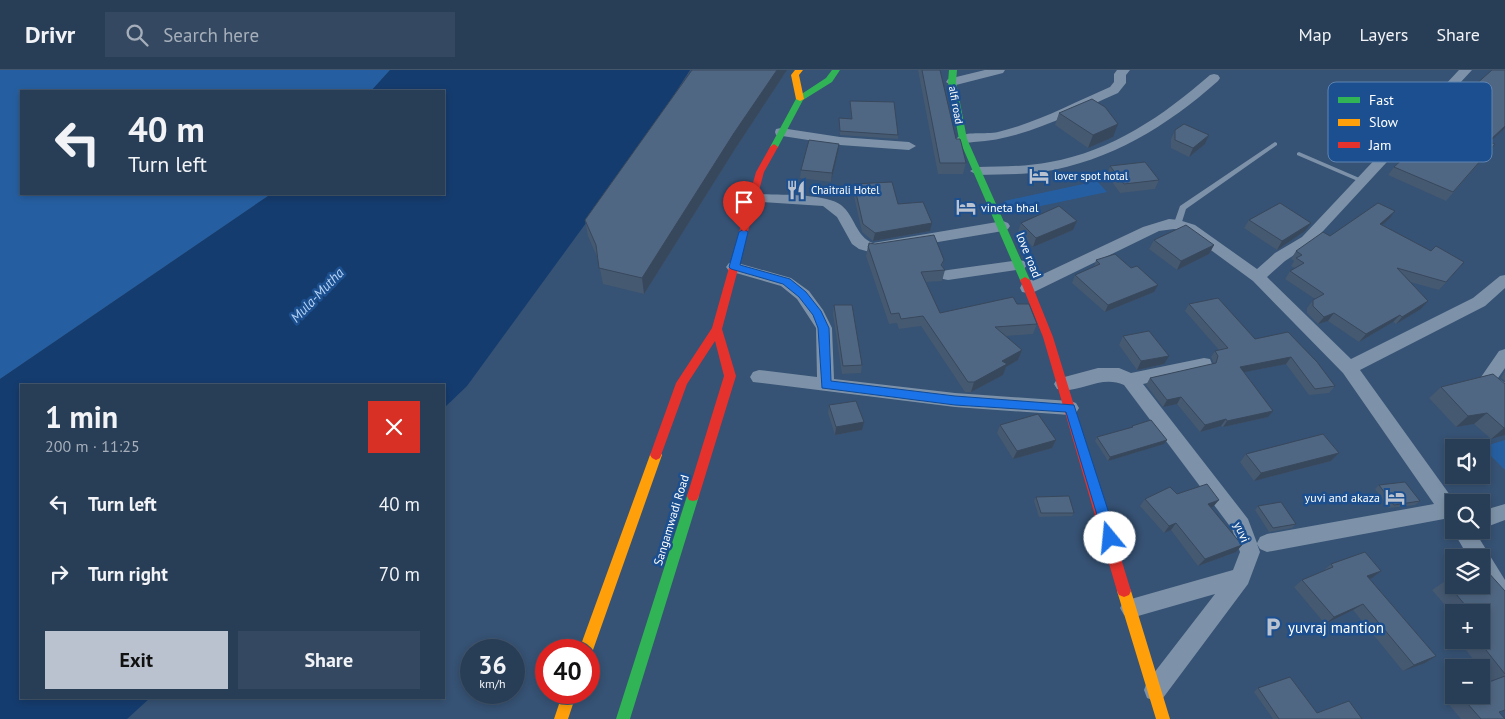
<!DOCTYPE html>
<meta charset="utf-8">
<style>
:root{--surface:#283e57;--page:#344961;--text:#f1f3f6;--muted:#a5aeba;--line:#44576d;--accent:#b9c2ce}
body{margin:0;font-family:"PT Sans",sans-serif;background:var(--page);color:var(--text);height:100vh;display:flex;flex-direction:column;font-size:19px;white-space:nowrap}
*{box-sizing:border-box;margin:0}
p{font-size:16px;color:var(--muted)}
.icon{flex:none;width:28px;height:28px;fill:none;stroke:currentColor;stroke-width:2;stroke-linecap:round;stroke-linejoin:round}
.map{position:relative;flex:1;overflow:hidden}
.drawer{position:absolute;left:20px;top:314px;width:425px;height:315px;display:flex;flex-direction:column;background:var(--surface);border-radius:0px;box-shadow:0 2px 8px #0003,0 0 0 1px var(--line)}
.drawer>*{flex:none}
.guide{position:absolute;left:20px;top:20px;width:425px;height:105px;border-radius:0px;box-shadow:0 2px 8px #0003,0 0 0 1px var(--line);background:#283e57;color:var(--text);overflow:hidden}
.tools{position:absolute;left:1445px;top:369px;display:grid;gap:10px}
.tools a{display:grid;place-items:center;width:45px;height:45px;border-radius:0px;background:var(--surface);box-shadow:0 2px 8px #0003,0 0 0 1px var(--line);font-size:25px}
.speed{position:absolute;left:460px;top:569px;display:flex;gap:10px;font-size:25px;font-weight:700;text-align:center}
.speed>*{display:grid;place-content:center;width:65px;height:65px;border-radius:50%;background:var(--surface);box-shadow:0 2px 8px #0003,0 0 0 1px var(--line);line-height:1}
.speed small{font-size:12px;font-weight:400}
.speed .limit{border:8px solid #d22;background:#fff;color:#111}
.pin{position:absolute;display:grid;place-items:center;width:42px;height:42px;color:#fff;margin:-51px -21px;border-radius:50% 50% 50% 0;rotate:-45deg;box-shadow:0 0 5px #0007}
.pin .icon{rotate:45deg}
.me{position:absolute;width:55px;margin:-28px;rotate:343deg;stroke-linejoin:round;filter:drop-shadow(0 0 4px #0008)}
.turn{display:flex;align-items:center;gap:18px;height:105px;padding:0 25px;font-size:22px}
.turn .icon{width:65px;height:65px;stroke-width:2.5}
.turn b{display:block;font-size:35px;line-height:42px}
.round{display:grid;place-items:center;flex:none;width:52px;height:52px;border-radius:0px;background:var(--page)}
.summary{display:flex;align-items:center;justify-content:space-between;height:85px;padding:0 25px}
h1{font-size:30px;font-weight:800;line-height:38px}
.action{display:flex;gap:10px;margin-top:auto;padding:10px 25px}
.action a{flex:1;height:58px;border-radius:0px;background:var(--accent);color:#111;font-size:20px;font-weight:800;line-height:58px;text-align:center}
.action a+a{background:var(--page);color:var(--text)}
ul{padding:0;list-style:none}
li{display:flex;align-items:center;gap:15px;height:70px;padding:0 25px}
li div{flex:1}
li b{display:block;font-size:19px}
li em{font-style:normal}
header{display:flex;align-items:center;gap:30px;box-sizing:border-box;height:70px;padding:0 25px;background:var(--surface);border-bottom:1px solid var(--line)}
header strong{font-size:24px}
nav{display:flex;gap:28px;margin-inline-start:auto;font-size:18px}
.search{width:350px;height:45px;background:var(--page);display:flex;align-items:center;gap:12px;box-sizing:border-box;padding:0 18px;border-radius:0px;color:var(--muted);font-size:19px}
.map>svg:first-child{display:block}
.green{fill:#265fa1}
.water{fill:#153c6e}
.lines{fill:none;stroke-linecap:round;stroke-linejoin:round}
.lane{fill:#7d92a8;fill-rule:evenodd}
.street{fill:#7d92a8;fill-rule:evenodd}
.fast{fill:#30b455;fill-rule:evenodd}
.slow{fill:#ff9f0a;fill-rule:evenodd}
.jam{fill:#e5322d;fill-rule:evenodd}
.wall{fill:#455971}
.shaded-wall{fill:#38485c}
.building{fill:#506783;stroke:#38485c}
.route{fill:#1a73e8;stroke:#114b97}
.labels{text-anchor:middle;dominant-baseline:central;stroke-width:5;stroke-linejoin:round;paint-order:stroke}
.far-street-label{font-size:11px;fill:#fff;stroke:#1b4f8f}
.far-poi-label{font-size:11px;fill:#fff;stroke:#1b4f8f;text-anchor:start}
.poi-label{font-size:12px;fill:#fff;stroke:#1b4f8f;text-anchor:start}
.street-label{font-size:12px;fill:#fff;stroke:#1b4f8f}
.water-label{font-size:14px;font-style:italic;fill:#b5d3f5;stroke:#1b4f8f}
.near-poi-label{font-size:15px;fill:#fff;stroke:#1b4f8f;text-anchor:start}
.key{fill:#1b4f8f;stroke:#5f84b1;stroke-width:1}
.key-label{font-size:14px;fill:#fff}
</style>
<header>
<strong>Drivr</strong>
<div class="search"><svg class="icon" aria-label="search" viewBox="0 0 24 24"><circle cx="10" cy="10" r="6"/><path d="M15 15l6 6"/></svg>Search here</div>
<nav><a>Map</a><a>Layers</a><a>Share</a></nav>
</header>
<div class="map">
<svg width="1505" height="649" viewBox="0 0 1505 649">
<rect width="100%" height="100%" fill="#365274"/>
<path class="green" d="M 0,0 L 390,0 L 371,21 L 21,21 L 21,124 L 271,124 L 0,309 Z
M 1097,111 L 1107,122 L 1013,142 L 1004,131 Z
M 1505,370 L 1505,400 L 1482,377 Z"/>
<path class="water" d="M 390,0 L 690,0 L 632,90 L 467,316 L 444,338 L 444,315 L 21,315 L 21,628 L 150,628 L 127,649 L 0,649 L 0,309 L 271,124 L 444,124 L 444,21 L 371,21 Z"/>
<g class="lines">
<path class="lane" d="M 1275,72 L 1277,73 L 1277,75 L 1186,139 L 1181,155 L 1175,155 L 1174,153 L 1180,136 Z
M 1299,82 L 1364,110 L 1365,111 L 1364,112 L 1360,112 L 1297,85 L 1297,83 Z"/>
<path class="street" d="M 985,0 L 1005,0 L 1003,3 L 952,16 L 946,12 L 948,9 Z
M 1117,0 L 1130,0 L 1126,5 L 1126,13 L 1118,23 C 1072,43 1025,69 974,72 C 967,73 961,74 956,69 C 964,60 986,65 998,62 C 1036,53 1073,33 1110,17 L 1114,12 L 1114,4 Z
M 1459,0 L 1472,0 L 1312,173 L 1285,191 L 1267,207 L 1351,289 L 1473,228 L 1500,206 L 1505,205 L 1505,218 L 1485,236 L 1360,300 L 1455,432 L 1454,455 L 1447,453 L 1444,449 L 1267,482 L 1260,479 L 1257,474 L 1260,482 L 1248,514 L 1163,628 L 1155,631 L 1147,628 L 1144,620 L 1147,612 L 1215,524 L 1131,548 L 1124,545 L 1120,538 L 1124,531 L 1233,500 L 1240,482 L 1232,459 L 1124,315 C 1100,304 1078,325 1057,319 L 1054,314 L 1057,309 L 1098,298 L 1119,298 L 1131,303 L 1204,288 L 1210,289 L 1212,294 L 1210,299 L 1143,314 L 1248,449 L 1257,473 L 1260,467 L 1267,464 L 1434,434 L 1343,303 L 1253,211 L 1185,161 L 1174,159 L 1159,161 L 1034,222 L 1028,223 L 1022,222 L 1020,218 L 1022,214 L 1143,157 L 1169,149 L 1179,150 L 1195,155 L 1257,199 L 1275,183 L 1302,167 Z
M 1214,4 L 1218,5 L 1220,8 L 1218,11 C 1167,56 1111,91 1042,102 C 1020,105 999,104 977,105 L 970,101 L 977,97 C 1001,96 1026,97 1050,92 C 1112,81 1163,46 1210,5 Z
M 781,58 L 840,67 L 909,72 L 916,76 L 909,80 L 840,75 L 776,65 L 775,62 L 776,59 Z
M 753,124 C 774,125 826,123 841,135 C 855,146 856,167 873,173 L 1003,151 L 1008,153 L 1010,156 L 1008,159 L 1003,161 L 873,183 L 859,179 L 852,174 L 837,147 L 823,136 L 748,131 L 746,128 L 748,125 Z
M 1019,190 L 1024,191 L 1027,195 L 1024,199 L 948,210 L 943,209 L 940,205 L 943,201 L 948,200 Z
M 734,192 L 791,208 L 809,221 L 823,240 L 832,258 L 834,309 L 955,323 L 1070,331 L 1076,333 L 1079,338 L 1076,343 L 1070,345 L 955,337 L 753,312 L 750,307 L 753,302 L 759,300 L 817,307 L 816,258 L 797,229 L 781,216 L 729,201 L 726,197 L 729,193 Z
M 1505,279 L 1505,298 L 1498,308 L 1505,313 L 1505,329 C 1496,326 1484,319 1479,310 L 1499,281 Z
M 1505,434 L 1505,450 L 1481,459 L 1481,441 Z
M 1454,459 L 1474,460 L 1505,510 L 1505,538 L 1498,535 L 1481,509 L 1481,488 L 1469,488 L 1456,466 Z"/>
<path class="fast" d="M 832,0 L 840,0 L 832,12 L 803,30 L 778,77 L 774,80 L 771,79 L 770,77 L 797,27 L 826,8 Z
M 949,0 L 957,0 L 956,12 L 967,69 L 1030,210 L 1029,212 L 1021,212 L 1020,210 L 959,69 L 948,12 Z
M 693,421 L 697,422 L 699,426 L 630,649 L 616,649 L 687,426 L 689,422 Z"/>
<path class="slow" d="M 795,0 L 803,0 L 799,5 L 804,29 L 800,31 L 796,29 L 791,5 Z
M 656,380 L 660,382 L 662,385 L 593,580 L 589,586 L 589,580 L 579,580 L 650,385 L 652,382 Z
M 1124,515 L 1129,517 L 1131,521 L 1170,649 L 1156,649 L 1117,521 L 1119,517 Z
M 563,622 L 577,622 L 568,649 L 554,649 Z"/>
<path class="jam" d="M 774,74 L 778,77 L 764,102 L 722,259 L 736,306 L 699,426 L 697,430 L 693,431 L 689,430 L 687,426 L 724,306 L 715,271 L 687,314 L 660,388 L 656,390 L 652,388 L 650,385 L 676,313 L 712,258 L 756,102 L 770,77 Z
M 1025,207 L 1030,210 L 1053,267 L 1131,521 L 1129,525 L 1124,527 L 1119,525 L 1117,521 L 1043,267 L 1020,210 Z"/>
</g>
<path class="wall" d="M 692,0 L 787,0 L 735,79 L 644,224 L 603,214 L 598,189 L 588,166 L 585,150 Z
M 918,0 L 940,0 L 956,69 L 966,93 L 963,104 L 938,104 Z
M 1491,0 L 1505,0 L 1505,58 L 1490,72 L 1488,83 L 1446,131 L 1388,105 L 1394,97 L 1423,71 L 1416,68 L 1422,60 L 1470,21 L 1474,16 L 1489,3 Z
M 850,31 L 898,65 L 898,69 L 840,65 L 839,48 L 851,49 Z
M 1059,43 L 1113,67 L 1088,78 L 1055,55 Z
M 1175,60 L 1209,65 L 1205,74 L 1189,87 L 1171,78 L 1171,69 Z
M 838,82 L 831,112 L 800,108 L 801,100 Z
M 1110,96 L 1159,110 L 1155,119 L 1120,123 L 1107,105 Z
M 854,114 L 898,134 L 930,161 L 873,171 L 862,162 L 853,122 Z
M 1389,149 L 1382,155 L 1431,181 L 1464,192 L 1439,220 L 1410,212 L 1428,231 L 1421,239 L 1396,254 L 1393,252 L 1359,272 L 1328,251 L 1318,254 L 1307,243 L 1307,238 L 1313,230 L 1315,229 L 1285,209 L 1290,201 L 1295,198 L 1291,196 L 1294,191 L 1291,189 L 1296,181 L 1330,166 Z
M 1249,150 L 1305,161 L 1277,180 L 1244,158 Z
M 1077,151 L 1073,160 L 1033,177 L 1018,162 L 1021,153 Z
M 1154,170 L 1214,175 L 1209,184 L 1177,200 L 1149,179 Z
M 869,173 L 944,190 L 942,197 L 945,200 L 942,211 L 926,212 L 940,243 L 1017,234 L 1037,254 L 1033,264 L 1006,266 L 1022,280 L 1018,290 L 1006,297 L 1003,305 L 971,322 L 965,322 L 921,256 L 899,259 L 897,253 L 889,254 L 866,186 L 868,176 L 868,175 Z
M 1096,190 L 1154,222 L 1105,242 L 1072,213 L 1075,205 L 1094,197 Z
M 1189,234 L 1255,269 L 1288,262 L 1335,316 L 1329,323 L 1309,325 L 1286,294 L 1244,302 L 1273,341 L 1268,347 L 1223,357 L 1221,356 L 1200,362 L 1177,334 L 1163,337 L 1146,315 L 1150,308 L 1214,294 L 1211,287 L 1215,281 L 1219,280 L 1185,241 Z
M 834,235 L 862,295 L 861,303 L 842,304 L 833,244 Z
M 1123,266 L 1164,294 L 1137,300 L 1119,275 Z
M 1505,301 L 1505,311 L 1501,308 Z
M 1493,304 L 1505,365 L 1491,369 L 1474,354 L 1456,357 L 1429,328 L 1441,317 Z
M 829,335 L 862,360 L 835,365 L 828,343 Z
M 1000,355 L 1056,370 L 1052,378 L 1013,389 L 997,363 Z
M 1132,356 L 1167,370 L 1164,374 L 1108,391 L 1095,371 L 1097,367 L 1131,358 Z
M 1339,383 L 1331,391 L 1254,411 L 1240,392 L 1246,384 Z
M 1379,415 L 1420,431 L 1415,435 L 1389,438 L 1375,419 Z
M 1177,424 L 1213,437 L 1211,438 L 1242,475 L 1236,482 L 1198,496 L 1171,460 L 1164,463 L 1140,436 L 1145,429 Z
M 1036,427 L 1074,443 L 1072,446 L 1039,447 L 1034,431 Z
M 1258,436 L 1296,454 L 1292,458 L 1269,462 L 1255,440 Z
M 1331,494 L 1381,501 L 1372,508 L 1369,509 L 1436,586 L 1425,593 L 1403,601 L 1353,540 L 1325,554 L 1294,517 L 1302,510 L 1323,501 Z
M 1445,511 L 1505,521 L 1505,640 L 1499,643 L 1505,649 L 1461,649 L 1446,631 L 1457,625 L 1481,625 L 1491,611 L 1481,599 L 1481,598 L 1480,598 L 1458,570 L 1481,570 L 1481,542 L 1454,542 L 1454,546 L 1432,520 Z
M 1454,558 L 1454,564 L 1450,560 Z
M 1258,618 L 1317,643 L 1362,649 L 1273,649 L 1254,622 Z"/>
<path class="shaded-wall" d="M 777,0 L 787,0 L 735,79 L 644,224 L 642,208 L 734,63 Z
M 1118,54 L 1113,67 L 1088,78 L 1093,65 Z
M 1505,56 L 1505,58 L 1481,80 L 1488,72 Z
M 1209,65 L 1205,74 L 1189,87 L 1193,78 Z
M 839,74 L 838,82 L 831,112 L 832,103 Z
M 1395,141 L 1389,149 L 1374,162 L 1380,154 Z
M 1077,151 L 1073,160 L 1033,177 L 1036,168 Z
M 932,153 L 930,161 L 873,171 L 875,163 Z
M 1311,153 L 1305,161 L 1277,180 L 1282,171 Z
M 1214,175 L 1209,184 L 1177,200 L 1181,191 Z
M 1158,215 L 1154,222 L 1105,242 L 1108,235 Z
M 1428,231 L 1421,239 L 1396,254 L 1402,247 Z
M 1334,243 L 1328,251 L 1318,254 L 1324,247 Z
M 1400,245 L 1393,252 L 1359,272 L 1366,264 Z
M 1022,280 L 1018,290 L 1006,297 L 1003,305 L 971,322 L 974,312 L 1002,291 Z
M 1169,286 L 1164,294 L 1137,300 L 1141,291 Z
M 1291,287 L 1286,294 L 1235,304 L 1240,297 Z
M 1181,327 L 1177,334 L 1163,337 L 1167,330 Z
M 1273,341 L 1268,347 L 1223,357 L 1227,351 Z
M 1487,343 L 1474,354 L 1456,357 L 1468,346 Z
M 1226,349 L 1221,356 L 1200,362 L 1205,355 Z
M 864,352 L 862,360 L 835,365 L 836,357 Z
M 1504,358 L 1505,358 L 1505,365 L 1491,369 Z
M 1056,370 L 1052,378 L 1013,389 L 1017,381 Z
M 1167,370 L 1164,374 L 1108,391 L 1110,387 Z
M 1339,383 L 1331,391 L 1254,411 L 1261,403 Z
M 1219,430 L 1213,437 L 1202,441 L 1208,434 Z
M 1176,453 L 1171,460 L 1164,463 L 1169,456 Z
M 1242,475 L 1236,482 L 1198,496 L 1205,489 Z
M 1381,501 L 1372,508 L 1358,513 L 1367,506 Z
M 1363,534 L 1353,540 L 1325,554 L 1334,547 Z
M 1436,586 L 1425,593 L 1403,601 L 1414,595 Z"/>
<path class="building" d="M 692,0 L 777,0 L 734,63 L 642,208 L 599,198 L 596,175 L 585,150 Z
M 922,0 L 940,0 L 956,69 L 960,69 L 961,72 L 966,93 L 940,93 Z
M 1492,0 L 1505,0 L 1505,56 L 1488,72 L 1495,74 L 1453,122 L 1394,97 L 1431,63 L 1422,60 L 1476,16 L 1474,16 Z
M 1092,29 L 1105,37 L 1118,54 L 1093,65 L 1059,43 Z
M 850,31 L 894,32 L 898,65 L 840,61 L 839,48 L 852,49 Z
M 1184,54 L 1209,65 L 1193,78 L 1175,70 L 1175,60 Z
M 809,70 L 839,74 L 832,103 L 801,100 Z
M 1145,92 L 1159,110 L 1124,114 L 1110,96 Z
M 892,112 L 898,134 L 923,132 L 932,153 L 875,163 L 863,154 L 854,114 Z
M 1280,133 L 1311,153 L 1282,171 L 1249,150 Z
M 1378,133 L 1395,141 L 1380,154 L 1431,181 L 1436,176 L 1464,192 L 1446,212 L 1397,198 L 1428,231 L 1402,247 L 1400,245 L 1366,264 L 1334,243 L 1324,247 L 1313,236 L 1313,230 L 1324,224 L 1290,201 L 1304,193 L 1296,188 L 1302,185 L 1296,181 L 1323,162 L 1330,166 Z
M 1059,136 L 1077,151 L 1036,168 L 1021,153 Z
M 1186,155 L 1214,175 L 1181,191 L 1154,170 Z
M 934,165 L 944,190 L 941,195 L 945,200 L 921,202 L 940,243 L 1013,227 L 1017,234 L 1029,234 L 1037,254 L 995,257 L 1022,280 L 1002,291 L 1007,294 L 974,312 L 968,312 L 923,246 L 901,249 L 899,243 L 891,244 L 868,176 L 869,175 L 869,173 L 875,174 Z
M 1115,184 L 1131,198 L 1137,196 L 1158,215 L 1108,235 L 1075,205 L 1100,194 L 1096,190 Z
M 1218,228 L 1255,269 L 1288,262 L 1317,292 L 1335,316 L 1315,319 L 1291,287 L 1240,297 L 1273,341 L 1227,351 L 1226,349 L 1205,355 L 1181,327 L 1167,330 L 1150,308 L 1216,293 L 1218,286 L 1215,281 L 1228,278 L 1189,234 Z
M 834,235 L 852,235 L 862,295 L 843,296 Z
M 1149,261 L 1169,286 L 1141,291 L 1123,266 Z
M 1493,304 L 1505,314 L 1505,358 L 1504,358 L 1487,343 L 1468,346 L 1441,317 Z
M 856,331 L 864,352 L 836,357 L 829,335 Z
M 1038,344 L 1056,370 L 1017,381 L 1000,355 Z
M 1151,350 L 1167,370 L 1110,387 L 1097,367 L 1133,357 L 1132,356 Z
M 1323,364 L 1339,383 L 1261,403 L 1246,384 Z
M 1405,412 L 1420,431 L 1394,435 L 1379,415 Z
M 1207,414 L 1219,430 L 1208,434 L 1242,475 L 1205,489 L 1176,453 L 1169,456 L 1145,429 L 1170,417 L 1177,424 Z
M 1069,426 L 1074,443 L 1041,443 L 1036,427 Z
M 1281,432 L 1296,454 L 1273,458 L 1258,436 Z
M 1365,482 L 1381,501 L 1367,506 L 1436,586 L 1414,595 L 1363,534 L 1334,547 L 1302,510 L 1333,497 L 1331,494 Z
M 1487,501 L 1505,521 L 1505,604 L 1478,570 L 1481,570 L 1481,542 L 1471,542 L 1445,511 L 1454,509 L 1454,515 L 1481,515 L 1481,503 Z
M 1505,606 L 1505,640 L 1499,642 L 1505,649 L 1481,649 L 1460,625 L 1481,625 L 1481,615 Z
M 1290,607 L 1317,643 L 1349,631 L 1362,649 L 1279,649 L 1258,618 Z"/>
<path class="route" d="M 744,159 L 748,162 L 740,195 L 790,209 L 806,222 L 821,241 L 829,258 L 831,311 L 955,326 L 1074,335 L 1117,468 L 1115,472 L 1110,474 L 1106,472 L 1104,468 L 1066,342 L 955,335 L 822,318 L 818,258 L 813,245 L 799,227 L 783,214 L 731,199 L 729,197 L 739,162 Z"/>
<defs>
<symbol id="hotel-bare" viewBox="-9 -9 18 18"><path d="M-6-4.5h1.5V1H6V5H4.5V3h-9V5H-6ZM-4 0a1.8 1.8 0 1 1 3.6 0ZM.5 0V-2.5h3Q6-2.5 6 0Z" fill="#b9c2ce" stroke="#1b4f8f" stroke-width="2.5" paint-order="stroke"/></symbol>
<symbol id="restaurant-bare" viewBox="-9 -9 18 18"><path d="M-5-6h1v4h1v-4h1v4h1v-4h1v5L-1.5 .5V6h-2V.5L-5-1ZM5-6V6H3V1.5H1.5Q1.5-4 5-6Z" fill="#b9c2ce" stroke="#1b4f8f" stroke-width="2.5" paint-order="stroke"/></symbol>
<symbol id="parking-bare" viewBox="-9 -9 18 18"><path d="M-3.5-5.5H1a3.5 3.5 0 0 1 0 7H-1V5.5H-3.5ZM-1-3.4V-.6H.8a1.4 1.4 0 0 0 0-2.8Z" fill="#b9c2ce" stroke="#1b4f8f" stroke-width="2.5" paint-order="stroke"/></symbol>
</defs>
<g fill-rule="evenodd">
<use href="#hotel-bare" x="1025" y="92" width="28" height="28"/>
<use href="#restaurant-bare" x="782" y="106" width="28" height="28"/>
<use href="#hotel-bare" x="952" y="123" width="28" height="28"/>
<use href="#hotel-bare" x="1381" y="413" width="28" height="28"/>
<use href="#parking-bare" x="1259" y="543" width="28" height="28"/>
</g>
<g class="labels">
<g class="far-street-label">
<text transform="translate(956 35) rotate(80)">alfi road</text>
</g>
<g class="far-poi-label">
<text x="1054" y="106">lover spot hotal</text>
<text x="811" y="120">Chaitrali Hotel</text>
</g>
<g class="poi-label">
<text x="981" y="137">vineta bhal</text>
<text x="1380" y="427" text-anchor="end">yuvi and akaza</text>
</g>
<g class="street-label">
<text transform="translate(1029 185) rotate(68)">love road</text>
<text transform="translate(671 450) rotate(-73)">Sangamwadi Road</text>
<text transform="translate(1242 462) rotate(66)">yuvi</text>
</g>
<g class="water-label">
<text transform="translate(317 225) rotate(-46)">Mula-Mutha</text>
</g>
<g class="near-poi-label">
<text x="1288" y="557">yuvraj mantion</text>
</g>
</g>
<rect x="1328" y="12" width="164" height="80" rx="8" class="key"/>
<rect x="1338" y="27" width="22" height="6" fill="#30b455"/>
<rect x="1338" y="49" width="22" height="7" fill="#ff9f0a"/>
<rect x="1338" y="72" width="22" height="6" fill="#e5322d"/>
<g class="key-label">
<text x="1369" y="35">Fast</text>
<text x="1369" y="57">Slow</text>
<text x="1369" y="80">Jam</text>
</g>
</svg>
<div class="tools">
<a><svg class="icon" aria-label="sound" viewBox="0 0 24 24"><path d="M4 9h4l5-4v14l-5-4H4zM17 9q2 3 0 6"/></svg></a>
<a><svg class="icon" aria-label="search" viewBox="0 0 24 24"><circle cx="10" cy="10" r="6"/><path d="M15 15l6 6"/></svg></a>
<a><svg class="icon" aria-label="layers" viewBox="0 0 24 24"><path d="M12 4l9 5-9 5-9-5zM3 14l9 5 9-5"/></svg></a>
<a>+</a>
<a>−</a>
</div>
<div class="speed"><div>36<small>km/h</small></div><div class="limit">40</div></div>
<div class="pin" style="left:744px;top:162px;background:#d93025"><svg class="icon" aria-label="arrive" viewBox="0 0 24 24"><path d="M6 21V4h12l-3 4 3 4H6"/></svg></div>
<svg class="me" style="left:1110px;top:468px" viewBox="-20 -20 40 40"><circle r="19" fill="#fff"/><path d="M0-13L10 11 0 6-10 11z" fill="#1a73e8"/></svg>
<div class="guide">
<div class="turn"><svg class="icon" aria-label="left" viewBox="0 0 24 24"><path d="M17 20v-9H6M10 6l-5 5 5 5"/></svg><div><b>40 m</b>Turn left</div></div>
</div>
<section class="drawer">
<div class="summary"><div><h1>1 min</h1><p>200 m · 11:25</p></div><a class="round" style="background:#d93025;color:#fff"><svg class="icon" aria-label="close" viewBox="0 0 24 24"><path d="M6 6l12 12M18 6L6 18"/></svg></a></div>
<ul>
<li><svg class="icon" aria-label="left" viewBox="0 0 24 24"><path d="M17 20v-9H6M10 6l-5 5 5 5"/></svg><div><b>Turn left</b></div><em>40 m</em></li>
<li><svg class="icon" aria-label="right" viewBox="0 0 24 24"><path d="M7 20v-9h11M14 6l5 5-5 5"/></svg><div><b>Turn right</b></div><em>70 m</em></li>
</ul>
<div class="action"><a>Exit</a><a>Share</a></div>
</section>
</div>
